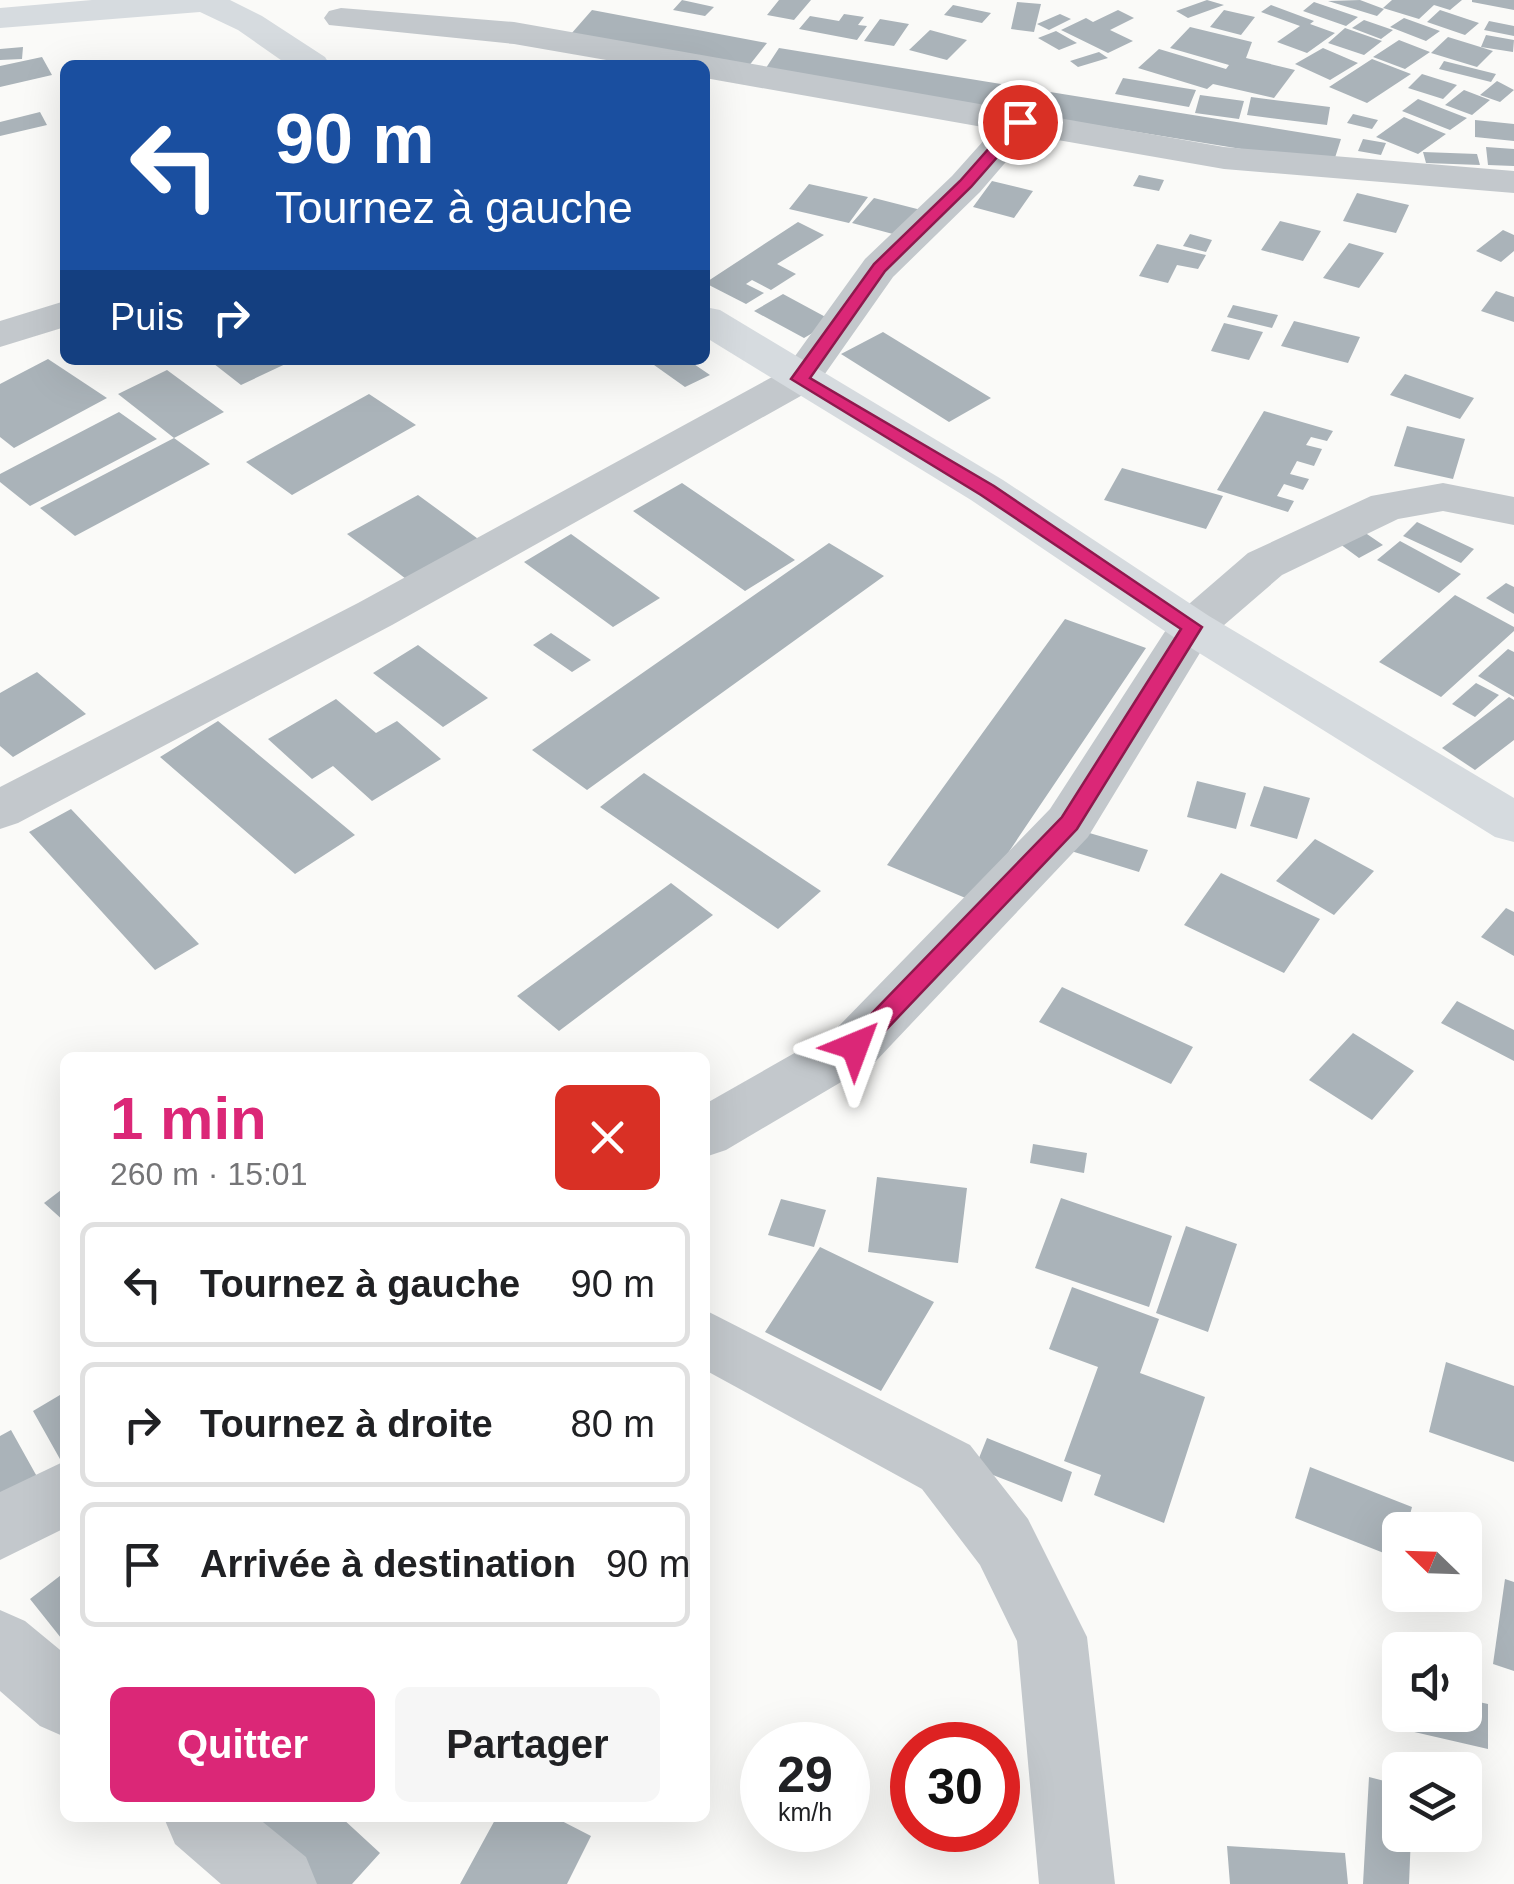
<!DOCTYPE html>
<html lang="fr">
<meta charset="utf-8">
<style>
:root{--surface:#fff;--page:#f6f6f6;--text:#202124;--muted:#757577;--line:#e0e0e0;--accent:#db2777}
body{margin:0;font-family:Arial,sans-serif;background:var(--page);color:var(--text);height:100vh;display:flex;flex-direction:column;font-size:38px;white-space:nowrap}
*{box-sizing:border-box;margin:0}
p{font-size:32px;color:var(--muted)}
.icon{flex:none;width:55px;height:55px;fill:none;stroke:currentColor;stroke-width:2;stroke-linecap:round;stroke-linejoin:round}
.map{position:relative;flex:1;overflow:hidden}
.sheet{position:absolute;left:60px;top:1052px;width:650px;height:770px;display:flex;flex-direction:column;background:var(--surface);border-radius:15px;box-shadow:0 10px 40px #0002}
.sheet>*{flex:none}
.guide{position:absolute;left:60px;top:60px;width:650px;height:305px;border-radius:15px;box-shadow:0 10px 40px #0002;background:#1a4fa0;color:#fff;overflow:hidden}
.needle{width:65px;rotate:293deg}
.tools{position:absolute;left:1382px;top:1512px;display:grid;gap:20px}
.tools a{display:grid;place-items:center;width:100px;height:100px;border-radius:15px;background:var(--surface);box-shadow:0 10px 40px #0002;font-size:50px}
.speed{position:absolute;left:740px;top:1722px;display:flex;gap:20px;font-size:50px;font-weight:700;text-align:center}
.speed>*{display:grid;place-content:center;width:130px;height:130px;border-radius:50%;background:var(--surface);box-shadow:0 10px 40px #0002;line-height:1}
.speed small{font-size:25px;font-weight:400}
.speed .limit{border:15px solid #d22;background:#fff;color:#111}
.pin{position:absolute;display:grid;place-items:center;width:85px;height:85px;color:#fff;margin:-42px;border:5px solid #fff;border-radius:50%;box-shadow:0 2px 10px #0007}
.me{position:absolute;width:110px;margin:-55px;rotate:44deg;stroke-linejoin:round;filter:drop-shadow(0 0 8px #0008)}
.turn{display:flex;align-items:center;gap:35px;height:210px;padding:0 50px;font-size:45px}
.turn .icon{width:130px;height:130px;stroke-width:2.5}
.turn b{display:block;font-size:70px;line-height:85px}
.then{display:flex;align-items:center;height:95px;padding:0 50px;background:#0003;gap:20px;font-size:38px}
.round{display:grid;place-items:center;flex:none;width:105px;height:105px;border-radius:15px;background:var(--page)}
.overview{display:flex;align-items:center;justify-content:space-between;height:170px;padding:0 50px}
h1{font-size:60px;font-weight:700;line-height:75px;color:var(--accent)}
.cta{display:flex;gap:20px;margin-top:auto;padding:20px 50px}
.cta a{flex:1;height:115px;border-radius:15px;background:var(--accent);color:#fff;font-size:40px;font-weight:700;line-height:115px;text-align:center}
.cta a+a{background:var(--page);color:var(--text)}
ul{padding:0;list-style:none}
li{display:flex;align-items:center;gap:30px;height:125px;margin:0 20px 15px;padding:0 30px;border:5px solid var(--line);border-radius:15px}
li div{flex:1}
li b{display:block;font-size:38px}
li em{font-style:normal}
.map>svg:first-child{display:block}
.building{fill:#aab3b9}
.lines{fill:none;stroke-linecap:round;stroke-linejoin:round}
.minor{fill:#c3c8cc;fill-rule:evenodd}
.major{fill:#d6dbdf;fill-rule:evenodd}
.route{fill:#db2777;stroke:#8e194d;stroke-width:2.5}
</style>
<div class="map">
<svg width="1514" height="1884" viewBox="0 0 1514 1884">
<rect width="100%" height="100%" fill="#fafaf8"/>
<path class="building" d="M 682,0 L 714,7 L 705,16 L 673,10 Z
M 779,0 L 811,0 L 794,20 L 767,15 Z
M 1207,0 L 1224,5 L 1188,18 L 1176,11 Z
M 1360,0 L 1384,9 L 1377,16 L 1328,1 Z
M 1392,0 L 1462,0 L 1450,10 L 1434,5 L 1419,19 L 1383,8 Z
M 1472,0 L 1514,0 L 1514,10 L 1472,2 Z
M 1017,2 L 1041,4 L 1034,32 L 1011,29 Z
M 1314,2 L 1358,17 L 1346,26 L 1303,11 Z
M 953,5 L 991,13 L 982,23 L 944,15 Z
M 1271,5 L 1314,21 L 1310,24 L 1335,33 L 1307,53 L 1277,42 L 1300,26 L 1261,12 Z
M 592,10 L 767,43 L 748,67 L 571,34 Z
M 1118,10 L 1134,18 L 1110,30 L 1133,41 L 1108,53 L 1061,30 L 1086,18 L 1093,22 Z
M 1224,10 L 1255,17 L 1241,35 L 1210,27 Z
M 1440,10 L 1479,23 L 1465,35 L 1427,22 Z
M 844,14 L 864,17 L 858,25 L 867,26 L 857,40 L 799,29 L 810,16 L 839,21 Z
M 1060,14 L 1071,19 L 1049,30 L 1037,24 Z
M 1404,18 L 1440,31 L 1426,41 L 1390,27 Z
M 880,19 L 909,24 L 894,46 L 864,41 Z
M 1364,20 L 1393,30 L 1381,39 L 1352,28 Z
M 1489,21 L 1514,26 L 1514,36 L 1484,30 Z
M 1190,27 L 1252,42 L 1246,58 L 1295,70 L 1274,98 L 1213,84 L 1207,89 L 1138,68 L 1159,49 L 1226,69 L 1229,65 L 1170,48 Z
M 1345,28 L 1382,41 L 1364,55 L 1328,43 Z
M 930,30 L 967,40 L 947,60 L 909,50 Z
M 1056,31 L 1077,43 L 1059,50 L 1038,38 Z
M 1486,35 L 1514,40 L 1513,52 L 1481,47 Z
M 1448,37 L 1474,45 L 1493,51 L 1477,67 L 1431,53 Z
M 1399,40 L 1430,52 L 1405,69 L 1373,57 Z
M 23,47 L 22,59 L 0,60 L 0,49 Z
M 779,48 L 1341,139 L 1333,164 L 764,71 Z
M 1323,48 L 1358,63 L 1330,80 L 1295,64 Z
M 1099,52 L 1108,58 L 1078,67 L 1070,61 Z
M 42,57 L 52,75 L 0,87 L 0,66 Z
M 1372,59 L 1411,74 L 1367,103 L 1329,87 Z
M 1444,61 L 1496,74 L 1491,82 L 1439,69 Z
M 1422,74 L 1457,85 L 1443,99 L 1408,88 Z
M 1123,78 L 1196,90 L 1189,107 L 1115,94 Z
M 1497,81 L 1514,90 L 1500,102 L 1480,95 Z
M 1464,90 L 1490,100 L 1472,115 L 1445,105 Z
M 1200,95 L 1244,101 L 1239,119 L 1195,113 Z
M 1251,97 L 1330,107 L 1327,125 L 1247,115 Z
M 1418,99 L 1467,118 L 1450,130 L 1402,111 Z
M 40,112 L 47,125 L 0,136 L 0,122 Z
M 1353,114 L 1378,120 L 1372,129 L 1347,123 Z
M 1404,117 L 1446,134 L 1418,154 L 1376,137 Z
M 1475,120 L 1514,124 L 1514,141 L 1475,137 Z
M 1363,139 L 1386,143 L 1381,155 L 1358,151 Z
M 1486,147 L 1514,149 L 1514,166 L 1488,165 Z
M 1423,152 L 1477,154 L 1480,165 L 1426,163 Z
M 1139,175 L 1164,180 L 1159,191 L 1133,186 Z
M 992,181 L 1033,191 L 1014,218 L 973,207 Z
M 809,184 L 868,197 L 849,223 L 789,209 Z
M 1357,193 L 1409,205 L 1396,233 L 1343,221 Z
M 874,198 L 925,211 L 904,237 L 852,223 Z
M 1280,221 L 1321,231 L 1303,261 L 1261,250 Z
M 798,222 L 824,235 L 777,264 L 796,274 L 771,290 L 752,280 L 746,284 L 764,293 L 746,304 L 705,283 Z
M 1503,230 L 1514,235 L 1514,251 L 1501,262 L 1476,251 Z
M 1190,234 L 1212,240 L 1206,252 L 1183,246 Z
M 1349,243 L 1384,253 L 1359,288 L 1323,278 Z
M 1157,244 L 1206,255 L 1198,269 L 1177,265 L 1168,283 L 1139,276 Z
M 1496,291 L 1514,297 L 1514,322 L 1481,311 Z
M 783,294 L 833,321 L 804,338 L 754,311 Z
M 1233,305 L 1278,315 L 1272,328 L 1227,317 Z
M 1294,321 L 1360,337 L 1348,363 L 1281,346 Z
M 1224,323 L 1263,332 L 1249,360 L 1211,351 Z
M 883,332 L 991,398 L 949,422 L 841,354 Z
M 48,359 L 107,398 L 14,448 L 0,437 L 0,384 Z
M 209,360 L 294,360 L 241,385 Z
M 647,360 L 688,360 L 710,375 L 685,387 Z
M 167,370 L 224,412 L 174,438 L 118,394 Z
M 1405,374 L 1474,398 L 1460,419 L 1390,395 Z
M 369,394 L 416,425 L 292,495 L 246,462 Z
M 1264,411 L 1333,431 L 1327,441 L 1311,437 L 1306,445 L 1322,449 L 1314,466 L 1297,461 L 1290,474 L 1309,479 L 1303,490 L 1284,484 L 1277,496 L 1294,501 L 1288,512 L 1217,490 Z
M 119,412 L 157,439 L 30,506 L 0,482 L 0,474 Z
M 1407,426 L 1465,439 L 1453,479 L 1394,466 Z
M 174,438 L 210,464 L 75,536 L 40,508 Z
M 1122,468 L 1223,496 L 1206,529 L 1104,500 Z
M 682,483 L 795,560 L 745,591 L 633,511 Z
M 418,495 L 481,541 L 410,582 L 347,534 Z
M 1417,522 L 1474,549 L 1461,563 L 1403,536 Z
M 1364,532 L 1383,545 L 1359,558 L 1340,544 Z
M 571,534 L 660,598 L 613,627 L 524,562 Z
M 1400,541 L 1461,574 L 1439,593 L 1377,560 Z
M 829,543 L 884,576 L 587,790 L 532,750 Z
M 1506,583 L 1514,587 L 1514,614 L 1486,598 Z
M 1455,595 L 1514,627 L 1514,631 L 1441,697 L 1379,662 Z
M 1065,619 L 1146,648 L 975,902 L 887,865 Z
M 551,633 L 591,660 L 572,672 L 533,645 Z
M 418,645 L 488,698 L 443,727 L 373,673 Z
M 1508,649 L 1514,652 L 1514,697 L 1478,676 Z
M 37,672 L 86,714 L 13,757 L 0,746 L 0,693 Z
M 1476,683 L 1499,695 L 1475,717 L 1452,704 Z
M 1509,697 L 1514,700 L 1514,740 L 1475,770 L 1442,748 Z
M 336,699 L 376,733 L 397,721 L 441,759 L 372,801 L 333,766 L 312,779 L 268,739 Z
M 218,721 L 355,835 L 295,874 L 160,757 Z
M 644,773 L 821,891 L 778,929 L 600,807 Z
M 1197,781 L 1246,793 L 1236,829 L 1187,817 Z
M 1264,786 L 1310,798 L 1297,839 L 1250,826 Z
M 71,809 L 199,944 L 155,970 L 29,832 Z
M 1079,830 L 1148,850 L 1139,872 L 1071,851 Z
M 1315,839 L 1374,871 L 1334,915 L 1276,881 Z
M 1221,873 L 1320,919 L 1284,973 L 1184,925 Z
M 671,883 L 713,915 L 559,1031 L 517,996 Z
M 1506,908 L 1514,912 L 1514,956 L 1481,937 Z
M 1062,987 L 1193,1047 L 1171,1084 L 1039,1022 Z
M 1457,1001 L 1514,1030 L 1514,1061 L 1441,1023 Z
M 1353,1033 L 1414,1071 L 1372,1120 L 1309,1080 Z
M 1033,1144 L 1087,1153 L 1084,1173 L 1030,1163 Z
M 877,1177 L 967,1188 L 958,1263 L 868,1252 Z
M 65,1187 L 65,1222 L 44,1203 Z
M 1061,1198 L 1172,1236 L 1149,1307 L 1035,1268 Z
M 781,1199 L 826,1210 L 814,1247 L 768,1235 Z
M 1186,1226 L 1237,1244 L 1208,1332 L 1156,1313 Z
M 820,1247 L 934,1302 L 881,1391 L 765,1332 Z
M 1072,1287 L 1159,1319 L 1140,1373 L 1205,1397 L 1164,1523 L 1094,1495 L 1101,1475 L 1064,1461 L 1098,1367 L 1049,1349 Z
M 1446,1362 L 1514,1386 L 1514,1462 L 1429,1432 Z
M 65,1392 L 65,1468 L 33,1411 Z
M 11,1430 L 40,1482 L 0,1506 L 0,1436 Z
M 987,1438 L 1072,1472 L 1062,1502 L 975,1468 Z
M 1310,1467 L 1412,1507 L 1406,1530 L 1400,1530 L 1399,1559 L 1295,1518 Z
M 65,1572 L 65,1643 L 30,1599 Z
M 1505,1579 L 1514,1582 L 1514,1671 L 1493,1664 Z
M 1465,1699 L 1488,1704 L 1488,1749 L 1397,1728 L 1398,1715 L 1465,1715 Z
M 1369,1777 L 1400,1785 L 1400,1835 L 1411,1835 L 1409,1884 L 1363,1884 Z
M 237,1818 L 342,1818 L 380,1853 L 352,1884 L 305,1884 Z
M 496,1818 L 556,1818 L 591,1836 L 567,1884 L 460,1884 Z
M 1227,1846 L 1345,1853 L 1348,1884 L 1230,1884 Z"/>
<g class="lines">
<path class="minor" d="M 341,8 L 514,22 L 1224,147 L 1514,171 L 1514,193 L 1224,169 L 1029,135 L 980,192 L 893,277 L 815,388 L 392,625 L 18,823 L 0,829 L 0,787 L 358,603 L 785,370 L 865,259 L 952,176 L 994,129 L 705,78 L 705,65 L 635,65 L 514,44 L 329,25 L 324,18 L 329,11 Z
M 65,301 L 65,327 L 0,347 L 0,321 Z
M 1443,483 L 1514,497 L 1514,525 L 1443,511 L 1398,519 L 1282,575 L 1209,638 L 1088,837 L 875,1062 L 726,1150 L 705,1157 L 705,1104 L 835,1030 L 1050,809 L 1175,616 L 1248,553 L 1371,496 Z
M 705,1310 L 970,1445 L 1028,1519 L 1087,1637 L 1115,1884 L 1039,1884 L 1017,1641 L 980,1565 L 922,1489 L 705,1370 Z
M 65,1461 L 65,1528 L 0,1560 L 0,1492 Z
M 0,1610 L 25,1621 L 65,1654 L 65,1737 L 40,1726 L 0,1691 Z
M 164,1818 L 258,1818 L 306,1857 L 317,1884 L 221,1884 L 175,1844 Z"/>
<path class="major" d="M 92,0 L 230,0 L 262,16 L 325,57 L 330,65 L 288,65 L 238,30 L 200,12 L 0,28 L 0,8 Z
M 705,307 L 720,310 L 1003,480 L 1209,616 L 1514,798 L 1514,842 L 1495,837 L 1175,638 L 971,500 L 705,337 Z"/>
</g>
<path class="route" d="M 1015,119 L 1028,122 L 971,187 L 885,271 L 810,378 L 994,486 L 1202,627 L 1077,829 L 864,1053 L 847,1053 L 843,1046 L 847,1039 L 1062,817 L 1181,629 L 981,495 L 791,379 L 874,264 L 960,181 Z"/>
</svg>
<div class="tools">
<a><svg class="needle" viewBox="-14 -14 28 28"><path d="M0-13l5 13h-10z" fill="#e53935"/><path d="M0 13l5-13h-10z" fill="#757577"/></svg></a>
<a><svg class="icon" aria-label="sound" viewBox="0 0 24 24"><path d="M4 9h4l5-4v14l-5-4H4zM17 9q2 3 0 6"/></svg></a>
<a><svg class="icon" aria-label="layers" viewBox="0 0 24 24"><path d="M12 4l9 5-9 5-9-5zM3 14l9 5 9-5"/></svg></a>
</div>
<div class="speed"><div>29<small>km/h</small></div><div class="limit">30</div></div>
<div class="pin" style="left:1020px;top:122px;background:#d93025"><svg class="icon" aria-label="arrive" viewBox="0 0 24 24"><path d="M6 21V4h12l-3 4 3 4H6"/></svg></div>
<svg class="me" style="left:855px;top:1046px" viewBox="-20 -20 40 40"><path d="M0-17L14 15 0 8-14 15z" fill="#db2777" stroke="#fff" stroke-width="4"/></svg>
<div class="guide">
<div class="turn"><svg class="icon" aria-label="left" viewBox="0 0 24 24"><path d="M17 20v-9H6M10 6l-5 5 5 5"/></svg><div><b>90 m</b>Tournez à gauche</div></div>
<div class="then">Puis<svg class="icon" aria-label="right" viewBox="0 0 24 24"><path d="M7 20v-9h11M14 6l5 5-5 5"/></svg></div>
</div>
<section class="sheet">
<div class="overview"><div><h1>1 min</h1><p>260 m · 15:01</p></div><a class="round" style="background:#d93025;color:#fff"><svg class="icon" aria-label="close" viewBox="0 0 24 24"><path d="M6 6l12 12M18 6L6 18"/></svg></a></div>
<ul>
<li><svg class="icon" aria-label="left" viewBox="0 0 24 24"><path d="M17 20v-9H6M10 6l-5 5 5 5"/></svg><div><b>Tournez à gauche</b></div><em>90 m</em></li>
<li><svg class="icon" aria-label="right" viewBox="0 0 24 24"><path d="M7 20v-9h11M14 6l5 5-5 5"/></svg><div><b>Tournez à droite</b></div><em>80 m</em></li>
<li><svg class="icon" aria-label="arrive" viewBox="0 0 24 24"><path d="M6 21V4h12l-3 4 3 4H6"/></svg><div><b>Arrivée à destination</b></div><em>90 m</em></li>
</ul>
<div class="cta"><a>Quitter</a><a>Partager</a></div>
</section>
</div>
